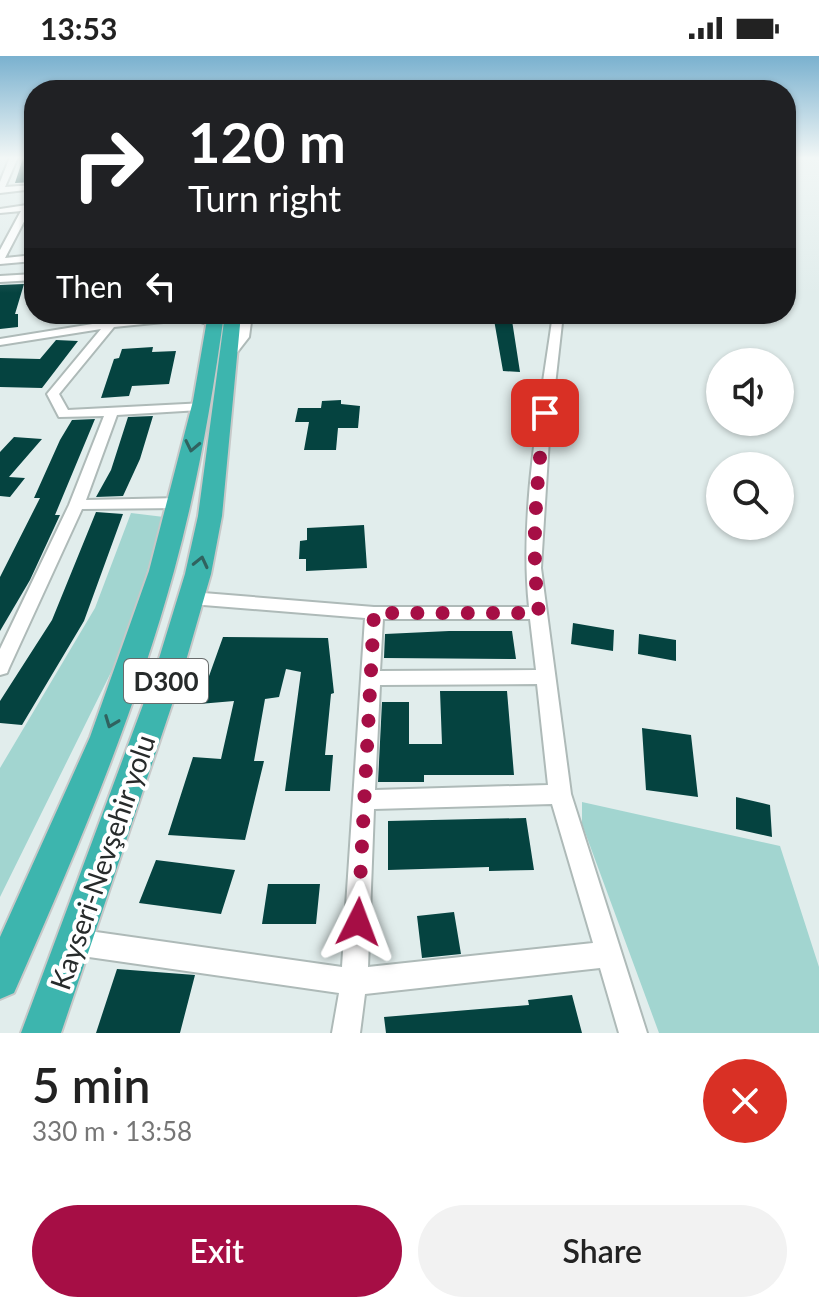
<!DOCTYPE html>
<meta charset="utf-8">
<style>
:root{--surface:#fff;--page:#f2f2f2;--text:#222;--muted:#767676;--accent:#a60e45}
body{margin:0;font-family:Lato,sans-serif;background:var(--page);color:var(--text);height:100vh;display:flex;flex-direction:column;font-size:30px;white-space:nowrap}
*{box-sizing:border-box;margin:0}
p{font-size:26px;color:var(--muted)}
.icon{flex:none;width:44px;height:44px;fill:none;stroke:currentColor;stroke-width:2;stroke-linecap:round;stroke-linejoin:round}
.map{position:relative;height:977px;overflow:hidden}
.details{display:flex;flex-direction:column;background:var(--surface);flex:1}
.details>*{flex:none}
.banner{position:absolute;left:24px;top:24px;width:772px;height:244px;border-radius:32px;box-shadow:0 2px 6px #0004;background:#202124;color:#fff;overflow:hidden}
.fabs{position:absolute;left:706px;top:292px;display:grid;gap:16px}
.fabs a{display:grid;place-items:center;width:88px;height:88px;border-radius:50%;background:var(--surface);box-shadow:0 2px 6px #0004;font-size:40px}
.pin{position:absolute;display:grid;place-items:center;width:68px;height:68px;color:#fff;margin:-34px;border-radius:16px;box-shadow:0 4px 12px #0006}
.me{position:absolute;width:88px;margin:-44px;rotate:3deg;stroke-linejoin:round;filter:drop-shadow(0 0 6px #0008)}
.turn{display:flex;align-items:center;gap:28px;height:168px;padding:0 32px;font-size:36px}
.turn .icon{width:104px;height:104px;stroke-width:2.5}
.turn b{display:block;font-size:56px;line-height:68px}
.then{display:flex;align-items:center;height:76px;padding:0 32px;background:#0003;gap:16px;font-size:30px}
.round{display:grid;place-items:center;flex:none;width:84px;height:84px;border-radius:42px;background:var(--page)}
.headline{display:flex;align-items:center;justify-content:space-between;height:136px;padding:0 32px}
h1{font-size:48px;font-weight:600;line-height:60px}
.cta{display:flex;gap:16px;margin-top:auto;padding:16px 32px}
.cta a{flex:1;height:92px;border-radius:48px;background:var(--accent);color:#fff;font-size:32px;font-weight:600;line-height:92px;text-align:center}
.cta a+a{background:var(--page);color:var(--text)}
.status{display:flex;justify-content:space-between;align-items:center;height:56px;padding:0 40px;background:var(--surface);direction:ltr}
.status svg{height:22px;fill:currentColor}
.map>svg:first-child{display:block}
.green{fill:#a2d5d0}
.building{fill:#054340}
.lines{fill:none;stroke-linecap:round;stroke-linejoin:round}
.minor-casing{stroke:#aebab8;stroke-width:4}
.highway-casing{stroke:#c7c8c8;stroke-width:4}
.minor{fill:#fff;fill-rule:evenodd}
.highway{fill:#3db5ae;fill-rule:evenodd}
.oneway{stroke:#30625f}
.route{stroke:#a60e45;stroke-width:14;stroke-dasharray:0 25.2}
.labels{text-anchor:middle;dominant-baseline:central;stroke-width:8;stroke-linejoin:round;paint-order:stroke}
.shield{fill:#fff;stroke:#686b6b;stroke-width:2}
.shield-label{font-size:26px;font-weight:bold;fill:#272b2b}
.street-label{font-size:28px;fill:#272b2b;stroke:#fff}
</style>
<div class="status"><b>13:53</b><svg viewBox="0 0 49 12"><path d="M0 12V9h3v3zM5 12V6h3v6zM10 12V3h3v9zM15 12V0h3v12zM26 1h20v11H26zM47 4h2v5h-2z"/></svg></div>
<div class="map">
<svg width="819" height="977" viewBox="0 0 819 977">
<rect width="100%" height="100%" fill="#e1edec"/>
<path class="green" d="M 131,457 L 164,461 L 124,590 L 0,841 L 0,712 L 95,552 Z
M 582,746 L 780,790 L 819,911 L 819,977 L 659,977 L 582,768 Z"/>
<path class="building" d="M 23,102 L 34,102 L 34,126 L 15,127 Z
M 24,228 L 15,258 L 18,258 L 18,271 L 0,273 L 0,229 Z
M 493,258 L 511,258 L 520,316 L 503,315 Z
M 56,284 L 78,285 L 42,332 L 0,331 L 0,302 L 40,303 Z
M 153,291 L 152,296 L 176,295 L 169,328 L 132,330 L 129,340 L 101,342 L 114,303 L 119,302 L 122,293 Z
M 341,344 L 341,348 L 360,350 L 358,372 L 338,372 L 336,394 L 304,394 L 309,366 L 295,366 L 298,352 L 321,352 L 322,345 Z
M 153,360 L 140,403 L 123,440 L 96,441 L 111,414 L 128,361 Z
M 95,363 L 55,459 L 60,459 L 30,524 L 0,575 L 0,521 L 40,442 L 34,442 L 60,384 L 72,364 Z
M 14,381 L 42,383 L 9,421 L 25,422 L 10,441 L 0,440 L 0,396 Z
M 96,456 L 123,458 L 84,565 L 22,669 L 0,667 L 0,645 L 52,564 Z
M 364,469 L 367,512 L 306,515 L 306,503 L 299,503 L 300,485 L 307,484 L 307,472 Z
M 573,567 L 614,574 L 613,595 L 571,588 Z
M 449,575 L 512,575 L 516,603 L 384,602 L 385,578 Z
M 639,578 L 676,584 L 676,605 L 638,598 Z
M 223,581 L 328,582 L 334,637 L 331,638 L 325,699 L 333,699 L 330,735 L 285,735 L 301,616 L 286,613 L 279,641 L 265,643 L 254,705 L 264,705 L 245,784 L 168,779 L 193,701 L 221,703 L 234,645 L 199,648 Z
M 440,635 L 507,635 L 514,719 L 424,719 L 424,726 L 378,726 L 382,646 L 409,646 L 409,688 L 442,688 Z
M 642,672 L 691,679 L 698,741 L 646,734 Z
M 736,741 L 770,749 L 772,781 L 736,773 Z
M 526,762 L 534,814 L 489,815 L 489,811 L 388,814 L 388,765 Z
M 156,804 L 235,814 L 221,858 L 139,847 Z
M 268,828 L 320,828 L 316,868 L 262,868 Z
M 454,856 L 461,898 L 422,902 L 417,860 Z
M 117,913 L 195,919 L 180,977 L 96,977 Z
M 572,939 L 582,977 L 386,977 L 384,961 L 529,949 L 528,944 Z"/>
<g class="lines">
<defs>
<path id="minor" d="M 10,101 L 18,101 L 5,131 L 34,129 L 34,133 L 0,137 L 0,126 Z
M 27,149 L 34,149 L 34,153 L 30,154 L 5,202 L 34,199 L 34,205 L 0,208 L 0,194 L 21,155 L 0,157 L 0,153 Z
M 34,218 L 34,224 L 0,226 L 0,220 Z
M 181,258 L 198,258 L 209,264 L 204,267 L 193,263 L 114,271 L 59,338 L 68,354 L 205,347 L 206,350 L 200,354 L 117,359 L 86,444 L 180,442 L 188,447 L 180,452 L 82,453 L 9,612 L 7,617 L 0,619 L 0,593 L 69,449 L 104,360 L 59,361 L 47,338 L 101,273 L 0,289 L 0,283 L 111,265 Z
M 242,258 L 252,258 L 249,281 L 235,299 L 227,299 L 225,297 L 237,281 Z
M 553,258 L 563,258 L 549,383 L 541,512 L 571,738 L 647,977 L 619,977 L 600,912 L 365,938 L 360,977 L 332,977 L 339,937 L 75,899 L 66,895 L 62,886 L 66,877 L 75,873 L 342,911 L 365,562 L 191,548 L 185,546 L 182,542 L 185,538 L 191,536 L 374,551 L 529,551 C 519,457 540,351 553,258 ZM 383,563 L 530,563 L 536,614 L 380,615 ZM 537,628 L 548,729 L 375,734 L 380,629 ZM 552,748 L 593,887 L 368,911 L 374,753 Z"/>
<path id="highway" d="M 208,258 L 224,258 C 212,345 197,431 174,515 C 134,661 75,799 14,937 L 0,943 L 0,881 L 90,681 L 149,515 L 193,345 Z
M 225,258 L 241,258 L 222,460 L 211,518 L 181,622 L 61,977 L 21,977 L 153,622 L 185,518 L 198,460 Z"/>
</defs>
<use href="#minor" class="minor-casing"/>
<use href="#highway" class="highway-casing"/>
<use href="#minor" class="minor"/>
<use href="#highway" class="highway"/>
</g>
<defs><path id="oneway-chevron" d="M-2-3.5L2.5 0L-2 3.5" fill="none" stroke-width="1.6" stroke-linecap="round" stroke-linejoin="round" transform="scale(2)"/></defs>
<g class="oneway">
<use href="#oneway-chevron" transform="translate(192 390) rotate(102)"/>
<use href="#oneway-chevron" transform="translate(201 506) rotate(-77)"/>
<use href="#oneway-chevron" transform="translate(111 666) rotate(111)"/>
</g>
<linearGradient id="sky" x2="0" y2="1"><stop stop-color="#7ab1cf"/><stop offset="0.43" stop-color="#f2f7f6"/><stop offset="1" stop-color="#f2f7f6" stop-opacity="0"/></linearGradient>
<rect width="819" height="237" fill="url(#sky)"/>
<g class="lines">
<path class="route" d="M 358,866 L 374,557 L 539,557 C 530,490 537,425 545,357"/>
</g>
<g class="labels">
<rect class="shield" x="124" y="603" width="84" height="44" rx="6"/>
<g class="shield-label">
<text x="166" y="625">D300</text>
</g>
<g class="street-label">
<text transform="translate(102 806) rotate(-71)">Kayseri-Nevşehir yolu</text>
</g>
</g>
</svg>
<div class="fabs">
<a><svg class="icon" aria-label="sound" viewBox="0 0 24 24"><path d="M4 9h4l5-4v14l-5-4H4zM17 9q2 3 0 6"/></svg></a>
<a><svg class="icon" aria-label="search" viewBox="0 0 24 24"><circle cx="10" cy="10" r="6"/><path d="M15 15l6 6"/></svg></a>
</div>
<div class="pin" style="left:545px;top:357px;background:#d93025"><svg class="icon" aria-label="arrive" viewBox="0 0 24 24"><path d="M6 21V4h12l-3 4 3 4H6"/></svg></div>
<svg class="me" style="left:358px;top:866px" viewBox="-20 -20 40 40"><path d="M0-17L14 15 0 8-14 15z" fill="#a60e45" stroke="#fff" stroke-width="4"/></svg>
<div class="banner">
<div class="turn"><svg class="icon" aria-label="right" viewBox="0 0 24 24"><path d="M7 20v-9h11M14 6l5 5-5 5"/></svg><div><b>120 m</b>Turn right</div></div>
<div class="then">Then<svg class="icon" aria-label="left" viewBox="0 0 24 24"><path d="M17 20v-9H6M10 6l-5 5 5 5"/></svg></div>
</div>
</div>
<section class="details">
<div class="headline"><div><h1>5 min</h1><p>330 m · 13:58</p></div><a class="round" style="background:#d93025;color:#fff"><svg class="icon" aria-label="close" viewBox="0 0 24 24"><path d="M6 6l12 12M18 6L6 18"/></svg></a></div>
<div class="cta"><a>Exit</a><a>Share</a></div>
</section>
